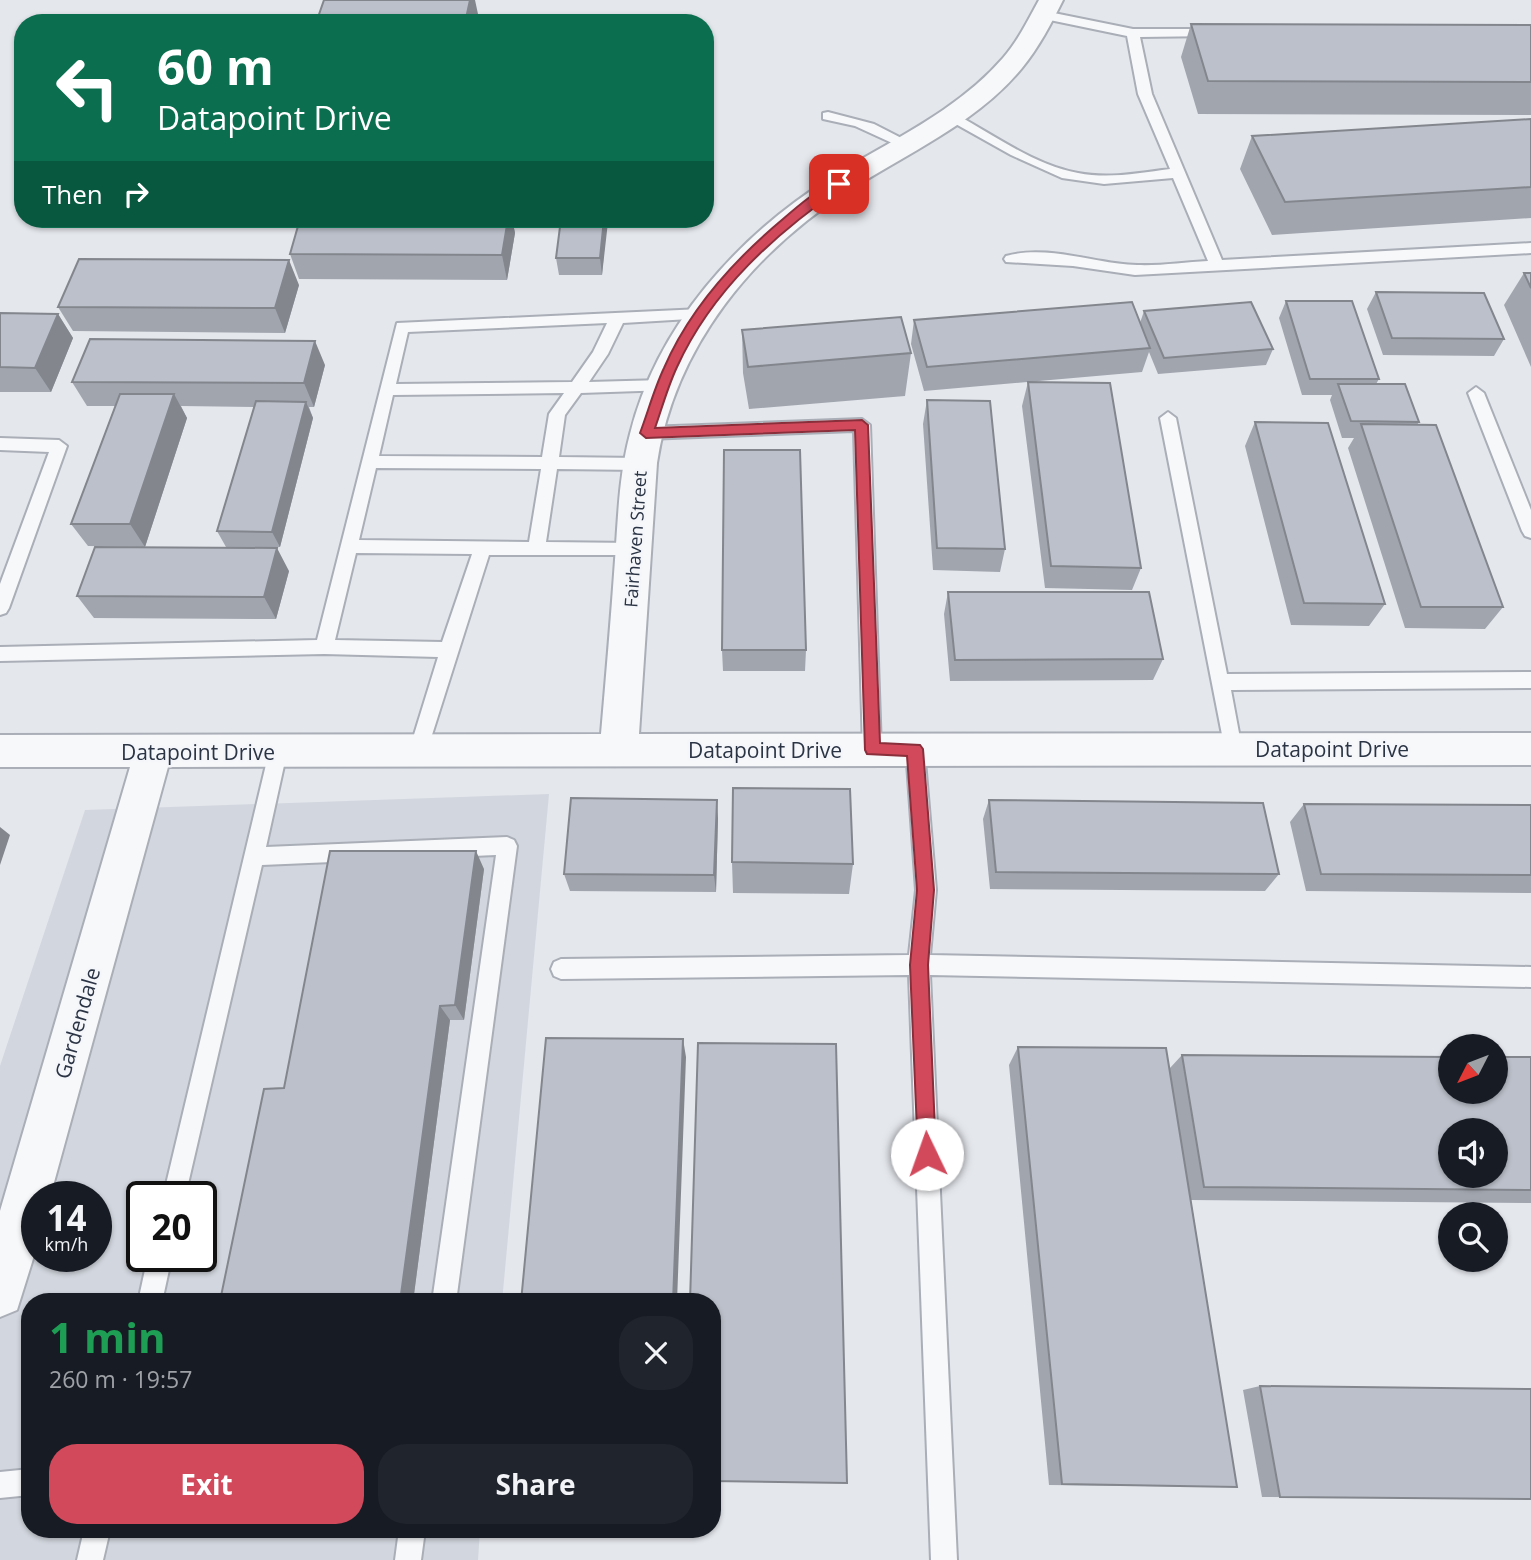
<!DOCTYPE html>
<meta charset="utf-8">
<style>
:root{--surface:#171b24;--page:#20242c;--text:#f1f3f6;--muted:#9ea1a6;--accent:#d1495b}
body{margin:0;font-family:"Open Sans",sans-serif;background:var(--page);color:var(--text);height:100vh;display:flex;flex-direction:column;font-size:26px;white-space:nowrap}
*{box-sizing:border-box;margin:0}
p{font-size:23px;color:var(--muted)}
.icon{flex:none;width:38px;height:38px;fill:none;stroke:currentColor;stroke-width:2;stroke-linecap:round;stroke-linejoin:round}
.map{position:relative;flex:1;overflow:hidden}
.side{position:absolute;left:21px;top:1293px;width:700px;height:245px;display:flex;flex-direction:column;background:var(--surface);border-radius:28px;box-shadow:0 2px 5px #0004}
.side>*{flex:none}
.banner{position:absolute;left:14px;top:14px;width:700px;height:214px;border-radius:28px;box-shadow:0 2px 5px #0004;background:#0b6e4f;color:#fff;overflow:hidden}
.needle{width:46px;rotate:228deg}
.buttons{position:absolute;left:1438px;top:1034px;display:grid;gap:14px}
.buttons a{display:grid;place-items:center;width:70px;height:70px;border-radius:50%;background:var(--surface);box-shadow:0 2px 5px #0004;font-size:35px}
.speed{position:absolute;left:21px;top:1181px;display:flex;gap:14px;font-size:35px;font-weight:700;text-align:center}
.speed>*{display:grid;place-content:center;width:91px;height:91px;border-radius:50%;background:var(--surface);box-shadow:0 2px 5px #0004;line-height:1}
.speed small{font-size:18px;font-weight:400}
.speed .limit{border:4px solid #111;border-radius:10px;background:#fff;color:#111}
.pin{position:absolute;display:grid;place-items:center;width:60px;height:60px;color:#fff;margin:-30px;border-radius:14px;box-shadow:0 4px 10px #0006}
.me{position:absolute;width:77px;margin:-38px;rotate:357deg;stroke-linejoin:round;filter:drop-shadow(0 0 5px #0008)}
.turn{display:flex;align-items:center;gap:24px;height:147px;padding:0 28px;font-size:32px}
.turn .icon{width:91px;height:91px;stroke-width:2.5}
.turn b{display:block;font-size:49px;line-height:60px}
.then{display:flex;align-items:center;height:66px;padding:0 28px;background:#0003;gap:14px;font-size:26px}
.round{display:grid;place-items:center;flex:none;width:74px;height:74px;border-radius:28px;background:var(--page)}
.overview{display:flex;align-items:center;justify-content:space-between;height:119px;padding:0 28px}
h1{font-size:42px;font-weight:700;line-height:52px;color:#1e9e55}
.action{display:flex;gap:14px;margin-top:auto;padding:14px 28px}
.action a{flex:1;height:80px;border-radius:28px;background:var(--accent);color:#fff;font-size:28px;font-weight:700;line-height:80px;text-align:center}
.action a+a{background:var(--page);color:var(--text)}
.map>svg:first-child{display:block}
.built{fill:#d2d6de;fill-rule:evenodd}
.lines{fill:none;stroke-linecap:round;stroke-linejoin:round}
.lane-casing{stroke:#a9aeb7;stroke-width:4}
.street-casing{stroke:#a9aeb7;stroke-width:4}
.lane{fill:#f7f8fa;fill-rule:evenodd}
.street{fill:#f7f8fa;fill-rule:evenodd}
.wall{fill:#a1a5ae}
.shaded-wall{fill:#83868d}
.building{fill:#bbc0ca;stroke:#83868d;stroke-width:2;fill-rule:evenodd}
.route{fill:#d1495b;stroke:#882f3b;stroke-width:2}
.labels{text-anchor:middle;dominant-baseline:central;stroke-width:5;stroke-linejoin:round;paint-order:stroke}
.far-street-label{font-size:18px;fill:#2b3445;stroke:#f4f6f9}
.street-label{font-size:21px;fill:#2b3445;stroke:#f4f6f9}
</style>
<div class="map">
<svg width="1531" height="1560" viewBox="0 0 1531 1560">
<rect width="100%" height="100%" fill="#e4e7ec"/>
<path class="built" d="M 549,794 L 502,1302 L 30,1302 L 30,1530 L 480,1530 L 478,1560 L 0,1560 L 0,1066 L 85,810 ZM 37,1197 L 96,1197 L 96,1256 L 37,1256 ZM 142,1197 L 201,1197 L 201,1256 L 142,1256 Z"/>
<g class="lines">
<defs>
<path id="lane" d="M 1044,11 L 1133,29 L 1219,29 L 1219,35 L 1215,36 L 1140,37 L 1152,94 L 1222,260 L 1531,243 L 1531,253 L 1135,275 L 1073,266 L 1006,262 L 1004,259 L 1006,256 C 1048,244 1095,264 1137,265 C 1160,266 1185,262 1208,261 L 1173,178 L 1104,184 L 1062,178 L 1011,155 L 945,118 L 947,115 L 957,115 C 994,135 1036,166 1078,173 C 1108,179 1140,173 1170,169 L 1138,94 L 1127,36 L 1040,18 L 1038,15 Z
M 828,112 L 874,124 L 915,145 L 908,149 L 903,148 L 855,126 L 823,119 L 823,113 Z
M 701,309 L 709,314 L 706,318 L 623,323 L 608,354 L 589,382 L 663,380 L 671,386 L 669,390 L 581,393 L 565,415 L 559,457 L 640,458 L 648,464 L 640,470 L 557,469 L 546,542 L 634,543 L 640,545 L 643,550 L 640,555 L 489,555 L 425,757 L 418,759 L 411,757 L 409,751 L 438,657 L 324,654 L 0,661 L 0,647 L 317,640 L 397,323 ZM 607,323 L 593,352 L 572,382 L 396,384 L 408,332 ZM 564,393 L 549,414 L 542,457 L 379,456 L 393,395 ZM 376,468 L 541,469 L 529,542 L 359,540 ZM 356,553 L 472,554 L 442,642 L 335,640 Z
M 1476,387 L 1484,393 L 1531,510 L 1531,538 L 1525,536 L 1522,531 L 1468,393 Z
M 1168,412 L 1176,418 L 1227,674 L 1531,672 L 1531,688 L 1231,690 L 1242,749 L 1240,755 L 1233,757 L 1226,755 L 1160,418 Z
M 862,419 L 870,425 L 881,750 L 879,756 L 872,758 L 865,756 L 863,750 L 854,431 L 646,439 L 638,433 L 646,427 Z
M 0,438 L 59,440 L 67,446 L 9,608 L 6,613 L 0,615 L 0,584 L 49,452 L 0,450 Z
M 915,741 L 922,743 L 924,749 L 936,890 L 930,955 L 1531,967 L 1531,987 L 930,975 L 957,1560 L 931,1560 L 909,975 L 561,979 L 554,976 L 551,969 L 554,962 L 561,959 L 909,955 L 916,890 L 906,749 L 908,743 Z
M 278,744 L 285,746 L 287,752 L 266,847 L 507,837 L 514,840 L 517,846 L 456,1302 L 432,1302 L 496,855 L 262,865 L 185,1197 L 163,1197 L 269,752 L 271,746 Z
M 148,1256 L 172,1256 L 162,1302 L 138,1302 Z
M 30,1469 L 30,1495 L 0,1498 L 0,1472 Z
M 84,1530 L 110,1530 L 103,1560 L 77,1560 Z
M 399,1530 L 425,1530 L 421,1560 L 395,1560 Z"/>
<path id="street" d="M 1039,0 L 1063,0 C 1051,24 1039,47 1022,68 C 977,123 909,152 850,190 C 753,252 675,346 657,463 L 639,734 L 1531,733 L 1531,765 L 168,767 L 50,1197 L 37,1197 L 37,1246 L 17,1310 L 0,1317 L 0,1211 L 130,767 L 0,767 L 0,735 L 601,734 C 606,676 611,618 615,560 C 618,518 619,475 630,434 C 657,326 737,237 830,178 C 889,141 956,112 1003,58 C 1018,41 1028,20 1039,0 Z"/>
</defs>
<use href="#lane" class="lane-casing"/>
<use href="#street" class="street-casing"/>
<use href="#lane" class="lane"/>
<use href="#street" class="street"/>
</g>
<path class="wall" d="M 1191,24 L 1531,25 L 1531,115 L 1198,114 L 1181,57 Z
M 1531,119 L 1531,218 L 1272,235 L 1240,169 L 1252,136 Z
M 300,219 L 512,219 L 515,233 L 507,280 L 299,279 L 290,254 Z
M 561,219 L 607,219 L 602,275 L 559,275 L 556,258 Z
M 1524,273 L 1531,273 L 1531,367 L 1504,305 Z
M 299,285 L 285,333 L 73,331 L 58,307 Z
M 1376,292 L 1504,339 L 1494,356 L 1383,355 L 1367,309 Z
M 1286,301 L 1379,379 L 1376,384 L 1419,422 L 1417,425 L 1503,607 L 1485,629 L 1405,628 L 1348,448 L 1354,438 L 1342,438 L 1330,400 L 1332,395 L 1302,395 L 1279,318 Z
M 1144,311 L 1273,349 L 1266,365 L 1158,374 L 1149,352 L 1142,372 L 924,391 L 911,344 L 914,320 L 1140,323 Z
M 0,313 L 58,314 L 73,338 L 51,392 L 0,392 Z
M 742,330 L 911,353 L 905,396 L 749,409 L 743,373 Z
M 325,365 L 314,407 L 309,407 L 313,418 L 280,547 L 226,547 L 217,531 L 254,407 L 181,406 L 187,418 L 145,547 L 88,546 L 71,524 L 115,406 L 87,406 L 72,382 Z
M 1028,382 L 1141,568 L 1132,590 L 1045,588 L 1022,406 Z
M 927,400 L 1005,549 L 1000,572 L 933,570 L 923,424 Z
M 1255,422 L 1385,604 L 1369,626 L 1291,625 L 1245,446 Z
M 289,571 L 276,619 L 94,618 L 77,596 Z
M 948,592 L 1163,659 L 1153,680 L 950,681 L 944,614 Z
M 722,650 L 806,650 L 805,671 L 723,671 Z
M 989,800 L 1279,874 L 1265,891 L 990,889 L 983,819 Z
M 1304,804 L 1531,805 L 1531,893 L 1306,891 L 1290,822 Z
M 718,818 L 716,892 L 570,891 L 564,874 Z
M 732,862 L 853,864 L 849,894 L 733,893 Z
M 484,869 L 464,1020 L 450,1020 L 413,1302 L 220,1301 L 284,1088 Z
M 1018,1047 L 1170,1068 L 1182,1055 L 1531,1057 L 1531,1203 L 1191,1200 L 1237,1487 L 1049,1485 L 1009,1065 Z
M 1260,1386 L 1531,1499 L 1262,1497 L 1243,1390 Z"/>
<path class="shaded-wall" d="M 470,0 L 475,0 L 478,14 L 476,23 L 465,23 Z
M 508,219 L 512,219 L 515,233 L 507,280 L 502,255 Z
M 604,219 L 607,219 L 608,222 L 602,275 L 600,258 Z
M 289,260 L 299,285 L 285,333 L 275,308 Z
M 58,314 L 73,338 L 51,392 L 35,368 Z
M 315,341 L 325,365 L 314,407 L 304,383 Z
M 174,394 L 187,418 L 145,547 L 130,524 Z
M 306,402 L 313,418 L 280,547 L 272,532 Z
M 277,548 L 289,571 L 276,619 L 264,597 Z
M 717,800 L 718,818 L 716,892 L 714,875 Z
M 0,827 L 10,835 L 0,865 Z
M 476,851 L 484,869 L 464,1020 L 455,1005 Z
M 440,1006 L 450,1020 L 413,1302 L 400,1302 Z
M 683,1039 L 686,1057 L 677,1302 L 673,1302 Z"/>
<path class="building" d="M 324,0 L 470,0 L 465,23 L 316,23 Z
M 1191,24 L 1531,25 L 1531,82 L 1208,81 Z
M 1531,119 L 1531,187 L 1285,202 L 1252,136 Z
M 300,219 L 508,219 L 502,255 L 290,254 Z
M 561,219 L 604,219 L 600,258 L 556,258 Z
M 79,259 L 289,260 L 275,308 L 58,307 Z
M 1524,273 L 1531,273 L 1531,288 Z
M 1376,292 L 1484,293 L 1504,339 L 1392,338 Z
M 1286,301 L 1352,301 L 1379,379 L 1310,379 Z
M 1132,302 L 1150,348 L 927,367 L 914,320 Z
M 1251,302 L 1273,349 L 1164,358 L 1144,311 Z
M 0,313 L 58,314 L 35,368 L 0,367 Z
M 901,317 L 911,353 L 748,367 L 742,330 Z
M 90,339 L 315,341 L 304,383 L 72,382 Z
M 1028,382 L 1110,383 L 1141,568 L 1051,566 Z
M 1338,384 L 1405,384 L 1419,422 L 1351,421 Z
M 120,394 L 174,394 L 130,524 L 71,524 Z
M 927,400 L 990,401 L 1005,549 L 937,548 Z
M 256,401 L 306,402 L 272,532 L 217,531 Z
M 1255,422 L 1328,423 L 1385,604 L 1304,603 Z
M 1361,424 L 1436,425 L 1503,607 L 1421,607 Z
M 724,450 L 800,450 L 806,650 L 722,650 Z
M 95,547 L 277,548 L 264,597 L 77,596 Z
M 948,592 L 1149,592 L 1163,659 L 955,660 Z
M 733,788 L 850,789 L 853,864 L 732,862 Z
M 571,798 L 717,800 L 714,875 L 564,874 Z
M 989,800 L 1263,803 L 1279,874 L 996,872 Z
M 1304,804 L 1531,805 L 1531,875 L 1321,874 Z
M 330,851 L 476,851 L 455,1005 L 440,1006 L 400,1302 L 220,1301 L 264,1089 L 284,1088 Z
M 546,1038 L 683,1039 L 673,1302 L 521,1302 Z
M 698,1043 L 836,1044 L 847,1483 L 712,1481 L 712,1302 L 690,1302 Z
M 1018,1047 L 1166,1048 L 1237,1487 L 1062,1484 Z
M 1182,1055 L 1451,1057 L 1451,1092 L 1496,1092 L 1496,1057 L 1531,1057 L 1531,1190 L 1204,1187 ZM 1451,1130 L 1496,1130 L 1496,1176 L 1451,1176 Z
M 1260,1386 L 1531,1389 L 1531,1499 L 1280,1497 Z
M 197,1530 L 368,1530 L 368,1531 L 197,1531 Z"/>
<path class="route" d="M 839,180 L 845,184 L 844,186 C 775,234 712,290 677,367 C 668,386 662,408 655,428 L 862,420 L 868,425 L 880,743 L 920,745 L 923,749 L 934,890 L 928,965 L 936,1154 L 934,1161 L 927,1164 L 920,1161 L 918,1154 L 910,965 L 917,890 L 907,756 L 867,754 L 865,750 L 855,430 L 646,438 L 640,433 C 648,412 654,389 664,368 C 689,310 734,260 783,219 C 798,206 820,187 839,180 Z"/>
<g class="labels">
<g class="far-street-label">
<text transform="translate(635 539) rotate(-86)">Fairhaven Street</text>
</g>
<g class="street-label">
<text x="1332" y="749">Datapoint Drive</text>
<text x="765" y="750">Datapoint Drive</text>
<text x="198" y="752">Datapoint Drive</text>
<text transform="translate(77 1023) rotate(-74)">Gardendale</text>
</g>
</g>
</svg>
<div class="buttons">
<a><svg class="needle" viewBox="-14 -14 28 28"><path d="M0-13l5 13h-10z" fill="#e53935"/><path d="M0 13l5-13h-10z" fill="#9ea1a6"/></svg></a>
<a><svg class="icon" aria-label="sound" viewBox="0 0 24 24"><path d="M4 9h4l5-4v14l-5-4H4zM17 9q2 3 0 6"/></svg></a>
<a><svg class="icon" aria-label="search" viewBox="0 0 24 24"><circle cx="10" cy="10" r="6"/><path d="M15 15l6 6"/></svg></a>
</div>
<div class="speed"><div>14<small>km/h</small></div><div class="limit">20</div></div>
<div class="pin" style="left:839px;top:184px;background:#d93025"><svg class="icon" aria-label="arrive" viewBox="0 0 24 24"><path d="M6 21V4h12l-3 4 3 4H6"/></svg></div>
<svg class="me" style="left:927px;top:1154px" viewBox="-20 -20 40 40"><circle r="19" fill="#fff"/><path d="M0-13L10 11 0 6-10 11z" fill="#d1495b"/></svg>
<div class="banner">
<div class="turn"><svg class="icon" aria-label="left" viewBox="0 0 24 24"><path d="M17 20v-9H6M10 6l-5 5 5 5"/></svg><div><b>60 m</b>Datapoint Drive</div></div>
<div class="then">Then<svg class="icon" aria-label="right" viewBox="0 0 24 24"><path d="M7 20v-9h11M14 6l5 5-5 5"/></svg></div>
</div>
<section class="side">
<div class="overview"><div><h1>1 min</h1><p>260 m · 19:57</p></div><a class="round"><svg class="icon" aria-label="close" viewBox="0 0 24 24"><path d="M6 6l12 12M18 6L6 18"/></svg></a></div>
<div class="action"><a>Exit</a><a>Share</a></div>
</section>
</div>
